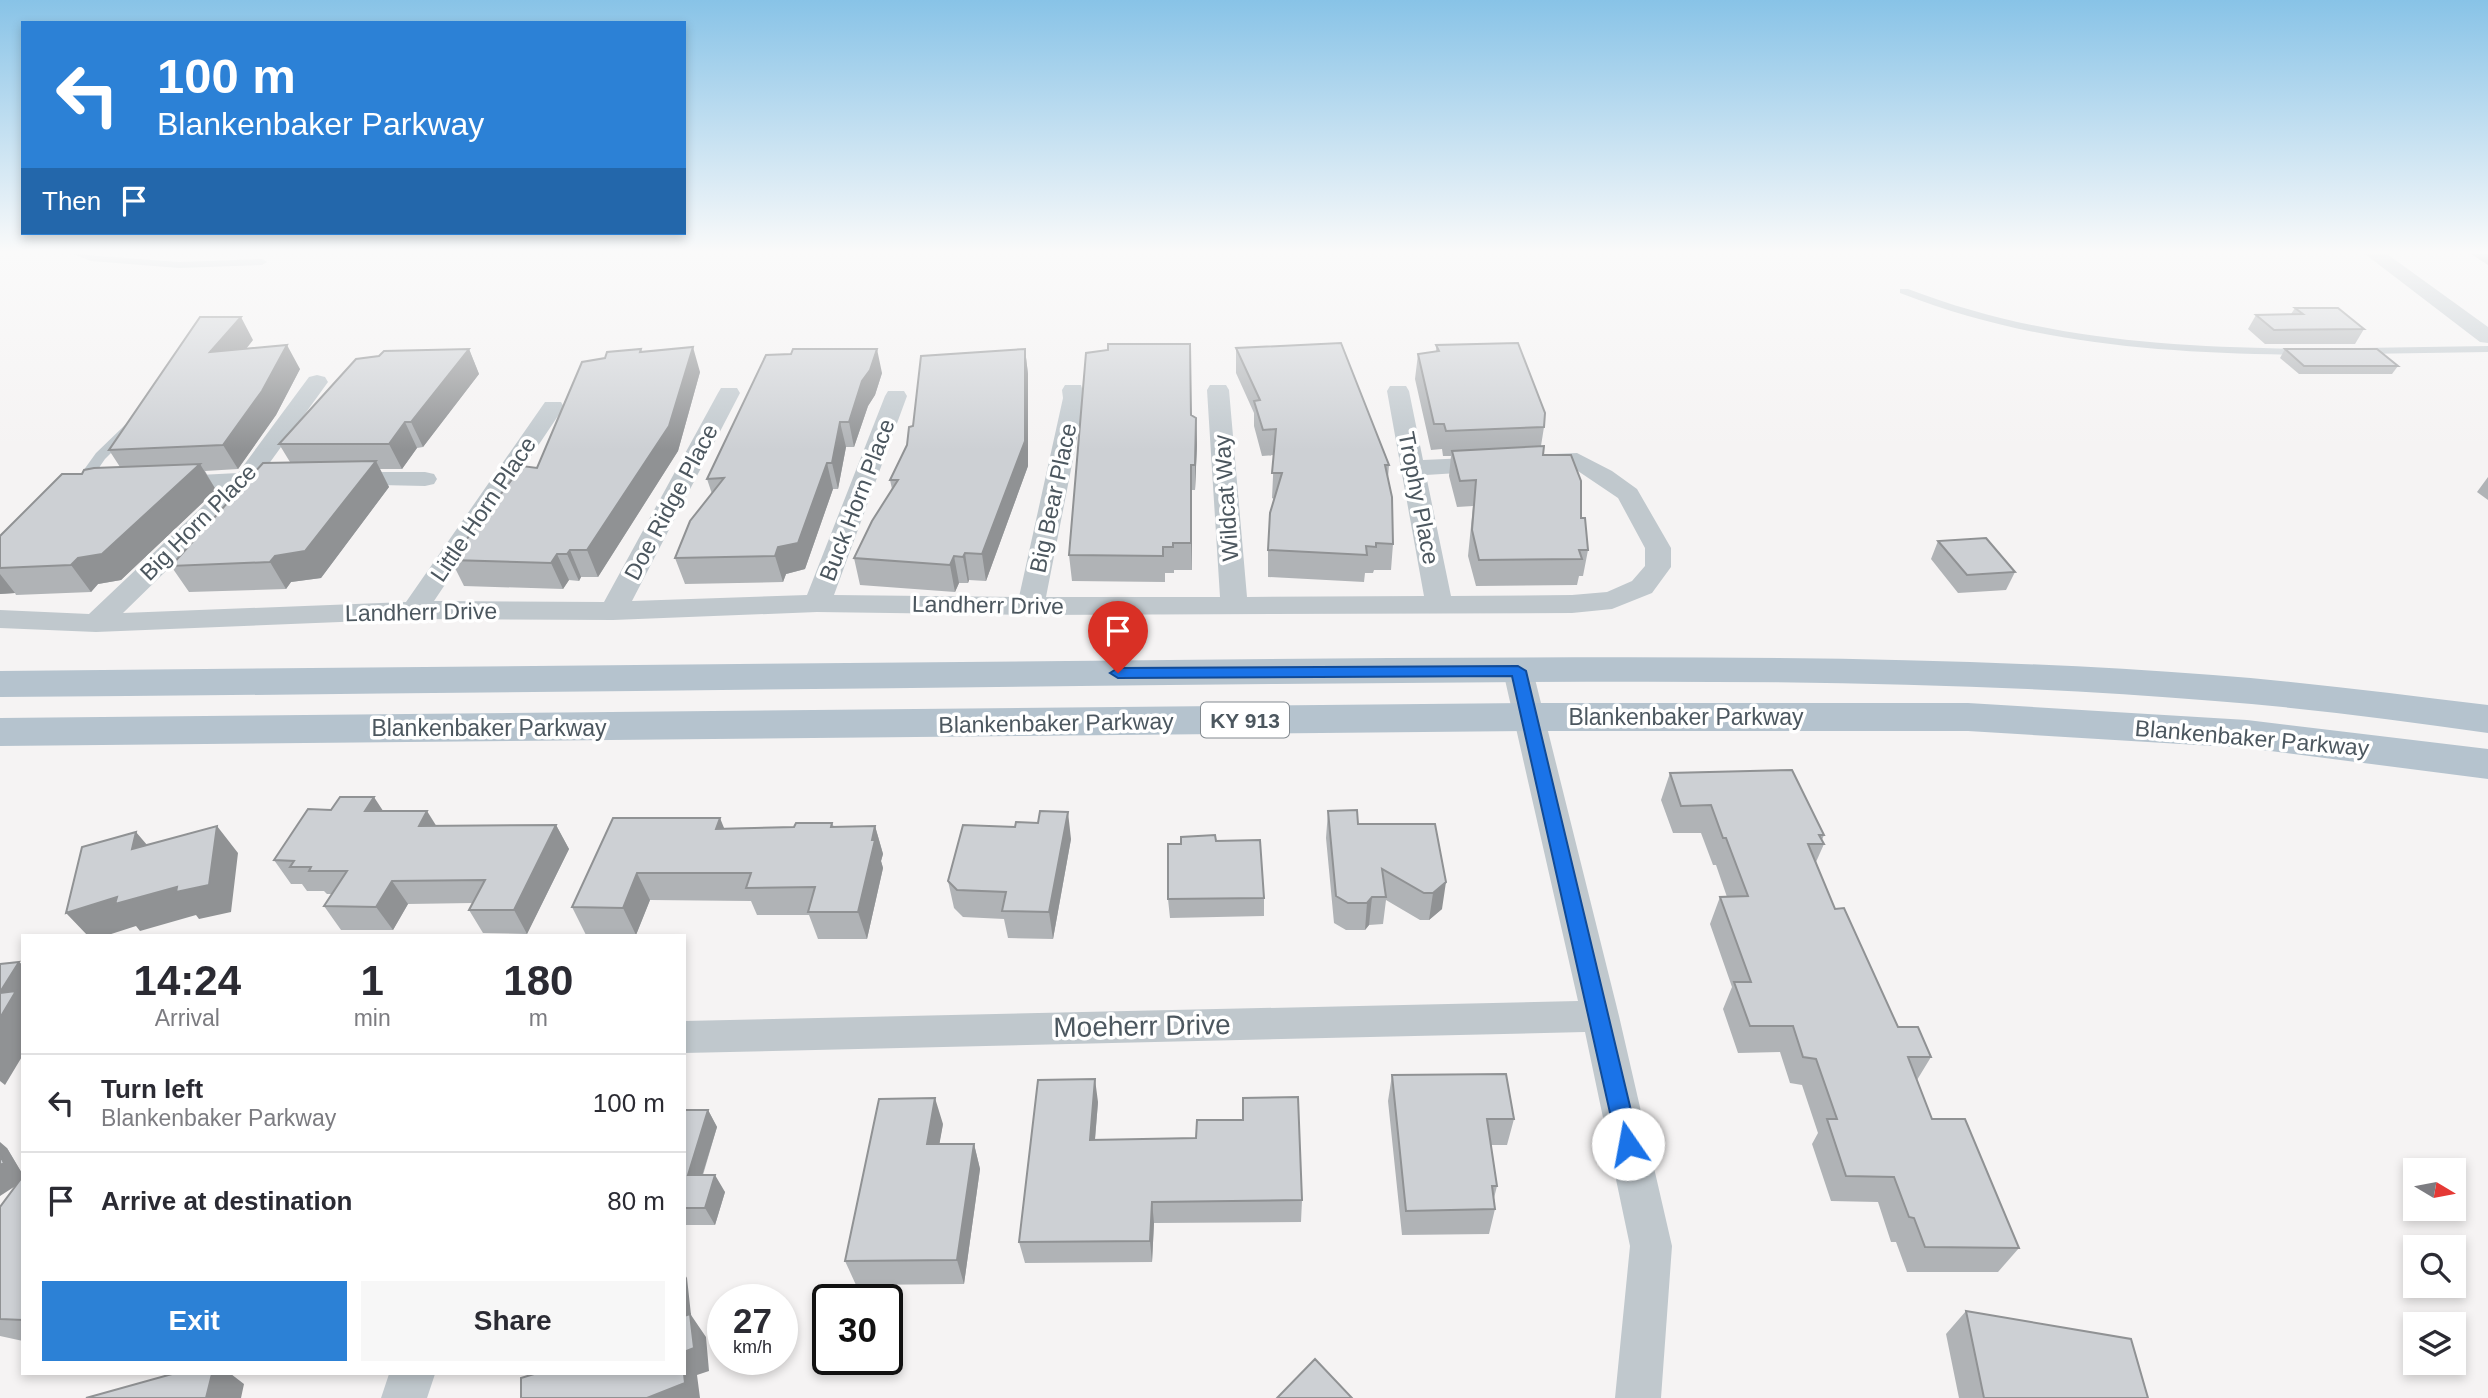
<!DOCTYPE html>
<style>
:root{--surface:#fff;--page:#f7f7f7;--text:#2b2b33;--muted:#7c7c81;--line:#e1e1e2;--accent:#2c81d6}
body{margin:0;font-family:Helvetica,sans-serif;background:var(--page);color:var(--text);height:100vh;display:flex;flex-direction:column;font-size:26px;white-space:nowrap}
*{box-sizing:border-box;margin:0}
p{font-size:23px;color:var(--muted)}
.icon{flex:none;width:38px;height:38px;fill:none;stroke:currentColor;stroke-width:2;stroke-linecap:round;stroke-linejoin:round}
.map{position:relative;flex:1;overflow:hidden}
.panel{position:absolute;left:21px;top:934px;width:665px;height:441px;display:flex;flex-direction:column;background:var(--surface);border-radius:0px;box-shadow:0 4px 10px #0003}
.panel>*{flex:none}
.hud{position:absolute;left:21px;top:21px;width:665px;height:214px;border-radius:0px;box-shadow:0 4px 10px #0003;background:#2c81d6;color:#fff;overflow:hidden}
.needle{width:46px;rotate:100deg}
.controls{position:absolute;left:2403px;top:1158px;display:grid;gap:14px}
.controls a{display:grid;place-items:center;width:63px;height:63px;border-radius:0px;background:var(--surface);box-shadow:0 4px 10px #0003;font-size:35px}
.speed{position:absolute;left:707px;top:1284px;display:flex;gap:14px;font-size:35px;font-weight:700;text-align:center}
.speed>*{display:grid;place-content:center;width:91px;height:91px;border-radius:50%;background:var(--surface);box-shadow:0 4px 10px #0003;line-height:1}
.speed small{font-size:18px;font-weight:400}
.speed .limit{border:4px solid #111;border-radius:10px;background:#fff;color:#111}
.pin{position:absolute;display:grid;place-items:center;width:60px;height:60px;color:#fff;margin:-72px -30px;border-radius:50% 50% 50% 0;rotate:-45deg;box-shadow:0 0 7px #0007}
.pin .icon{rotate:45deg}
.me{position:absolute;width:77px;margin:-38px;rotate:348deg;stroke-linejoin:round;filter:drop-shadow(0 0 5px #0008)}
.turn{display:flex;align-items:center;gap:24px;height:147px;padding:0 21px;font-size:32px}
.turn .icon{width:91px;height:91px;stroke-width:2.5}
.turn b{display:block;font-size:49px;line-height:60px}
.then{display:flex;align-items:center;height:66px;padding:0 21px;background:#0003;gap:14px;font-size:26px}
.eta{display:flex;justify-content:space-evenly;align-items:center;height:119px;text-align:center}
.eta b{font-size:42px;font-weight:600;line-height:49px}
.primary-button{display:flex;gap:14px;margin-top:auto;padding:14px 21px}
.primary-button a{flex:1;height:80px;border-radius:0px;background:var(--accent);color:#fff;font-size:28px;font-weight:600;line-height:80px;text-align:center}
.primary-button a+a{background:var(--page);color:var(--text)}
ul{padding:0;list-style:none}
li{display:flex;align-items:center;gap:21px;height:98px;padding:0 21px;border-top:2px solid var(--line)}
li div{flex:1}
li b{display:block;font-size:26px}
li em{font-style:normal}
.map>svg:first-child{display:block}
.lines{fill:none;stroke-linecap:round;stroke-linejoin:round}
.service{fill:#c0c8cd;fill-rule:evenodd}
.minor{fill:#c0c8cd;fill-rule:evenodd}
.primary{fill:#b5c3ce;fill-rule:evenodd}
.wall{fill:#b0b3b6}
.shaded-wall{fill:#909294}
.building{fill:#cdd0d4;stroke:#909294;stroke-width:2}
.route{fill:#1a73e8;stroke:#114b97;stroke-width:2}
.labels{text-anchor:middle;dominant-baseline:central;stroke-width:7;stroke-linejoin:round;paint-order:stroke}
.shield{fill:#fff;stroke:#82898f;stroke-width:2}
.shield-label{font-size:21px;font-weight:bold;fill:#4c575f}
.street-label{font-size:23px;fill:#4c575f;stroke:#fff}
.near-street-label{font-size:28px;fill:#4c575f;stroke:#fff}
</style>
<div class="map">
<svg width="2488" height="1398" viewBox="0 0 2488 1398">
<rect width="100%" height="100%" fill="#f5f3f3"/>
<g class="lines">
<path class="service" d="M 73,254 L 179,262 L 262,259 L 267,262 L 262,265 L 179,268 L 91,261 Z
M 1900,289 L 1908,289 C 2039,339 2165,347 2304,349 L 2310,352 L 2304,355 C 2162,353 2034,345 1900,293 Z
M 2488,346 L 2488,352 L 2361,354 L 2355,351 L 2361,348 Z
M 129,424 L 135,428 L 133,431 L 105,459 L 85,488 L 75,488 L 73,485 L 96,453 L 125,425 Z"/>
<path class="minor" d="M 2365,254 L 2387,254 L 2488,327 L 2488,343 L 2480,342 Z
M 317,375 L 325,377 L 328,382 L 263,472 L 297,474 L 300,479 L 297,484 L 252,487 L 123,613 L 406,602 L 545,402 L 561,402 L 564,407 L 434,601 L 604,602 L 718,393 L 721,388 L 737,388 L 740,393 L 632,601 L 807,595 L 885,396 L 888,391 L 904,391 L 907,396 L 834,595 L 1019,597 L 1063,398 L 1062,390 L 1065,385 L 1081,385 L 1085,398 L 1046,597 L 1220,597 L 1207,390 L 1210,385 L 1226,385 L 1229,390 L 1247,597 L 1424,596 L 1387,391 L 1390,386 L 1406,386 L 1409,391 L 1423,460 L 1490,457 L 1499,459 L 1502,464 L 1499,469 L 1490,471 L 1426,475 L 1451,596 L 1572,595 L 1607,592 L 1632,581 L 1645,566 L 1645,548 L 1618,498 L 1572,467 L 1523,467 L 1520,462 L 1523,457 L 1532,455 L 1577,453 L 1612,471 L 1637,489 L 1671,548 L 1671,567 L 1652,593 L 1612,609 L 1572,613 L 1031,615 L 817,612 L 613,620 L 414,619 L 96,632 L 0,628 L 0,610 L 89,614 L 222,488 L 161,487 L 158,482 L 161,477 L 238,473 L 309,377 Z
M 345,472 L 425,472 L 434,474 L 437,479 L 434,484 L 425,486 L 336,484 L 333,479 L 336,474 Z
M 1518,661 L 1528,664 L 1533,671 L 1619,1016 L 1672,1246 L 1661,1398 L 1615,1398 L 1630,1246 L 1585,1032 L 684,1053 L 684,1021 L 1578,1001 L 1503,671 L 1508,664 Z
M 389,1374 L 435,1374 L 427,1398 L 381,1398 Z"/>
<path class="primary" d="M 1389,658 C 1664,657 1939,654 2213,675 C 2305,682 2397,694 2488,705 L 2488,733 C 2397,720 2306,708 2215,701 C 1903,675 1589,682 1276,684 C 851,688 425,694 0,697 L 0,671 Z
M 1529,703 L 1968,703 L 2247,720 L 2488,749 L 2488,779 L 2247,748 L 1968,731 L 1529,731 L 0,746 L 0,718 Z"/>
</g>
<path class="wall" d="M 2471,254 L 2488,254 L 2488,265 Z
M 2295,308 L 2364,329 L 2355,344 L 2265,344 L 2248,329 L 2256,315 L 2291,314 Z
M 253,340 L 246,349 L 300,369 L 276,415 L 238,469 L 205,471 L 216,490 L 121,580 L 98,584 L 91,592 L 16,595 L 15,593 L 0,594 L 0,536 L 82,474 L 120,467 L 109,450 Z
M 1436,345 L 1544,427 L 1541,446 L 1543,455 L 1581,518 L 1588,550 L 1583,576 L 1579,576 L 1577,585 L 1476,586 L 1468,556 L 1473,506 L 1457,507 L 1449,476 L 1451,456 L 1443,456 L 1442,449 L 1431,450 L 1415,379 L 1418,354 L 1436,352 Z
M 1236,348 L 1389,465 L 1388,478 L 1393,544 L 1391,570 L 1374,570 L 1373,573 L 1365,573 L 1364,582 L 1268,577 L 1268,550 L 1274,499 L 1272,498 L 1274,455 L 1262,456 L 1254,426 L 1254,413 L 1236,373 Z
M 469,349 L 479,374 L 423,447 L 417,448 L 402,469 L 380,469 L 389,487 L 321,578 L 291,582 L 286,589 L 189,592 L 171,566 L 290,462 L 279,444 Z
M 641,349 L 642,352 L 700,372 L 678,451 L 598,577 L 581,577 L 579,581 L 569,580 L 563,589 L 464,586 L 451,560 L 537,468 L 605,358 Z
M 1025,349 L 1028,374 L 1028,466 L 986,581 L 969,580 L 968,583 L 959,583 L 955,592 L 860,585 L 854,558 L 892,489 L 890,480 L 907,445 L 913,426 Z
M 2285,349 L 2398,366 L 2392,374 L 2299,374 L 2280,358 Z
M 791,354 L 882,373 L 875,395 L 868,406 L 854,447 L 846,447 L 838,489 L 833,489 L 805,569 L 786,574 L 783,582 L 685,584 L 675,558 L 712,494 L 707,479 Z
M 1191,415 L 1196,418 L 1197,444 L 1195,490 L 1192,490 L 1192,570 L 1174,570 L 1174,573 L 1165,573 L 1165,582 L 1072,581 L 1069,555 Z
M 2488,477 L 2488,500 L 2477,492 Z
M 1938,541 L 2015,572 L 2006,590 L 1958,593 L 1931,559 Z
M 1670,773 L 1824,835 L 1822,840 L 1824,844 L 1816,862 L 1835,909 L 1898,1027 L 1931,1057 L 1917,1080 L 1932,1119 L 2019,1248 L 1998,1272 L 1907,1272 L 1896,1242 L 1891,1242 L 1878,1202 L 1831,1201 L 1812,1144 L 1818,1133 L 1802,1085 L 1790,1083 L 1780,1052 L 1738,1053 L 1723,1009 L 1732,987 L 1710,924 L 1720,897 L 1727,897 L 1716,865 L 1713,865 L 1701,833 L 1673,833 L 1661,800 Z
M 331,810 L 383,811 L 436,826 L 556,825 L 569,849 L 527,934 L 483,933 L 469,910 L 472,903 L 408,904 L 393,930 L 341,930 L 324,906 L 332,894 L 327,894 L 324,891 L 307,891 L 302,884 L 291,884 L 274,860 Z
M 1328,811 L 1358,824 L 1435,824 L 1442,909 L 1429,920 L 1420,920 L 1386,900 L 1383,924 L 1369,925 L 1365,930 L 1346,930 L 1334,923 L 1326,838 Z
M 832,823 L 834,827 L 875,826 L 883,854 L 881,861 L 883,868 L 867,939 L 818,939 L 809,915 L 757,915 L 751,901 L 650,900 L 636,935 L 586,935 L 572,907 L 724,828 L 794,827 Z
M 1071,839 L 1053,939 L 1008,938 L 1004,919 L 963,917 L 954,908 L 948,881 Z
M 1216,841 L 1264,898 L 1264,916 L 1170,918 L 1168,899 L 1181,844 Z
M 1392,1075 L 1514,1119 L 1507,1145 L 1491,1145 L 1497,1186 L 1494,1198 L 1495,1209 L 1489,1234 L 1402,1235 L 1388,1101 Z
M 1098,1102 L 1095,1140 L 1302,1200 L 1301,1222 L 1154,1223 L 1152,1262 L 1025,1263 L 1019,1242 Z
M 684,1110 L 708,1110 L 717,1127 L 703,1175 L 725,1192 L 715,1225 L 684,1225 Z
M 943,1124 L 939,1144 L 974,1144 L 980,1169 L 964,1284 L 856,1285 L 845,1261 Z
M 7,1148 L 23,1175 L 23,1341 L 0,1336 L 0,1207 L 15,1186 Z
M 1966,1311 L 2148,1398 L 1959,1398 L 1946,1334 Z"/>
<path class="shaded-wall" d="M 241,317 L 253,340 L 224,376 L 210,352 Z
M 287,345 L 300,369 L 276,415 L 238,469 L 223,445 Z
M 693,347 L 700,372 L 678,451 L 598,577 L 587,550 Z
M 469,349 L 479,374 L 423,447 L 411,422 Z
M 877,349 L 882,373 L 875,395 L 868,406 L 854,447 L 849,422 L 862,381 Z
M 1025,349 L 1028,374 L 1028,466 L 986,581 L 982,554 Z
M 1196,418 L 1197,444 L 1195,490 L 1195,465 Z
M 405,422 L 417,448 L 402,469 L 389,444 Z
M 840,422 L 846,447 L 838,489 L 832,463 Z
M 376,461 L 389,487 L 321,578 L 291,582 L 286,589 L 270,562 L 275,556 Z
M 827,463 L 833,489 L 805,569 L 786,574 L 783,582 L 775,556 L 778,547 Z
M 200,464 L 216,490 L 121,580 L 98,584 L 91,592 L 71,565 L 78,558 Z
M 1191,465 L 1192,490 L 1192,570 L 1191,543 Z
M 570,550 L 581,577 L 579,581 L 567,554 Z
M 965,553 L 969,580 L 968,583 L 963,557 Z
M 557,554 L 569,580 L 563,589 L 551,563 Z
M 954,556 L 959,583 L 955,592 L 950,565 Z
M 0,574 L 15,593 L 0,594 Z
M 374,797 L 389,820 L 365,811 Z
M 427,811 L 442,835 L 419,826 Z
M 1068,812 L 1071,839 L 1053,939 L 1049,912 Z
M 720,818 L 731,845 L 716,829 Z
M 556,825 L 569,849 L 527,934 L 514,910 Z
M 217,826 L 238,853 L 231,912 L 199,919 L 196,915 L 140,931 L 136,926 L 105,936 L 88,936 L 66,913 Z
M 875,826 L 883,854 L 881,861 L 883,868 L 867,939 L 858,912 Z
M 136,832 L 159,859 L 132,849 Z
M 637,873 L 650,900 L 636,935 L 623,908 Z
M 392,881 L 408,904 L 393,930 L 376,907 Z
M 1446,882 L 1442,909 L 1429,920 L 1433,893 Z
M 1372,897 L 1369,925 L 1365,930 L 1367,903 Z
M 19,962 L 23,965 L 23,1055 L 5,1085 L 0,1081 L 0,978 Z
M 1095,1079 L 1098,1102 L 1093,1162 L 1090,1140 Z
M 935,1098 L 943,1124 L 935,1169 L 927,1144 Z
M 708,1110 L 717,1127 L 697,1192 L 688,1175 Z
M 0,1142 L 7,1148 L 23,1175 L 23,1181 L 0,1196 Z
M 974,1144 L 980,1169 L 964,1284 L 957,1260 Z
M 715,1175 L 725,1192 L 715,1225 L 705,1208 Z
M 1152,1202 L 1154,1223 L 1152,1262 L 1150,1241 Z
M 684,1273 L 687,1278 L 691,1315 L 706,1337 L 709,1371 L 697,1375 L 700,1398 L 647,1398 L 684,1374 Z
M 212,1374 L 231,1374 L 244,1384 L 241,1398 L 206,1398 Z"/>
<path class="building" d="M 2295,308 L 2338,308 L 2364,329 L 2274,330 L 2256,315 L 2303,314 Z
M 200,317 L 241,317 L 210,352 L 287,345 L 262,391 L 223,445 L 109,450 Z
M 1341,343 L 1389,465 L 1385,465 L 1392,497 L 1393,544 L 1376,543 L 1376,547 L 1366,546 L 1367,555 L 1268,550 L 1270,513 L 1282,473 L 1272,473 L 1276,429 L 1263,430 L 1254,401 L 1260,400 L 1236,348 Z
M 1518,343 L 1545,413 L 1544,427 L 1446,431 L 1444,424 L 1434,424 L 1418,354 L 1439,351 L 1436,345 Z
M 1108,344 L 1190,344 L 1191,415 L 1196,418 L 1195,465 L 1191,465 L 1191,543 L 1173,543 L 1173,547 L 1163,547 L 1163,556 L 1069,555 L 1086,353 L 1108,350 Z
M 693,347 L 669,426 L 587,550 L 570,550 L 567,554 L 557,554 L 551,563 L 451,560 L 522,466 L 537,468 L 582,362 L 605,358 L 607,352 L 641,349 L 640,352 Z
M 469,349 L 411,422 L 405,422 L 389,444 L 279,444 L 356,359 L 379,356 L 384,351 Z
M 793,349 L 877,349 L 870,370 L 862,381 L 849,422 L 840,422 L 832,463 L 827,463 L 798,543 L 778,547 L 775,556 L 675,558 L 690,521 L 724,478 L 707,479 L 766,355 L 791,354 Z
M 1025,349 L 1025,441 L 982,554 L 965,553 L 963,557 L 954,556 L 950,565 L 854,558 L 872,521 L 898,480 L 890,480 L 907,445 L 909,427 L 913,426 L 921,356 Z
M 2285,349 L 2377,349 L 2398,366 L 2304,366 Z
M 1544,446 L 1543,455 L 1571,455 L 1581,481 L 1581,518 L 1585,518 L 1588,550 L 1579,550 L 1582,559 L 1479,560 L 1472,530 L 1476,480 L 1460,481 L 1452,451 Z
M 376,461 L 305,551 L 275,556 L 270,562 L 171,566 L 263,463 Z
M 200,464 L 102,554 L 78,558 L 71,565 L 0,568 L 0,536 L 62,474 L 82,474 L 84,470 L 94,468 Z
M 1986,538 L 2015,572 L 1967,575 L 1938,541 Z
M 1792,770 L 1824,835 L 1819,835 L 1824,844 L 1808,844 L 1835,909 L 1844,908 L 1898,1027 L 1918,1027 L 1931,1057 L 1908,1057 L 1932,1119 L 1965,1119 L 2019,1248 L 1925,1247 L 1914,1218 L 1909,1217 L 1894,1177 L 1846,1176 L 1827,1119 L 1837,1119 L 1816,1059 L 1803,1057 L 1793,1026 L 1750,1026 L 1734,982 L 1751,982 L 1720,897 L 1748,896 L 1726,838 L 1723,838 L 1711,805 L 1681,806 L 1670,773 Z
M 340,797 L 374,797 L 365,811 L 427,811 L 419,826 L 556,825 L 514,910 L 469,910 L 485,880 L 392,881 L 376,907 L 324,906 L 347,871 L 309,871 L 311,867 L 290,867 L 294,861 L 274,860 L 308,809 L 331,810 Z
M 1357,810 L 1358,824 L 1435,824 L 1446,882 L 1433,893 L 1424,893 L 1382,869 L 1386,897 L 1372,897 L 1367,903 L 1348,903 L 1336,896 L 1328,811 Z
M 1040,811 L 1068,812 L 1049,912 L 1002,911 L 1006,892 L 957,890 L 948,881 L 963,825 L 1015,827 L 1016,822 L 1038,823 Z
M 613,818 L 720,818 L 716,829 L 794,827 L 796,823 L 832,823 L 831,827 L 875,826 L 872,840 L 875,840 L 858,912 L 808,912 L 815,887 L 746,888 L 751,873 L 637,873 L 623,908 L 572,907 Z
M 217,826 L 209,885 L 176,892 L 177,887 L 115,904 L 117,897 L 66,913 L 82,847 L 136,832 L 132,849 Z
M 1215,835 L 1216,841 L 1260,840 L 1264,898 L 1168,899 L 1168,844 L 1181,844 L 1181,837 Z
M 19,962 L 0,992 L 0,964 Z
M 16,991 L 0,1018 L 0,993 Z
M 1506,1074 L 1514,1119 L 1487,1119 L 1497,1186 L 1492,1186 L 1495,1209 L 1406,1211 L 1392,1075 Z
M 1095,1079 L 1090,1140 L 1196,1138 L 1197,1120 L 1243,1120 L 1243,1098 L 1298,1097 L 1302,1200 L 1152,1202 L 1150,1241 L 1019,1242 L 1038,1080 Z
M 935,1098 L 927,1144 L 974,1144 L 957,1260 L 845,1261 L 879,1099 Z
M 684,1110 L 708,1110 L 688,1175 L 715,1175 L 705,1208 L 684,1208 Z
M 0,1155 L 4,1163 L 0,1165 Z
M 23,1176 L 23,1320 L 0,1319 L 0,1207 Z
M 1966,1311 L 2131,1339 L 2148,1398 L 1984,1398 Z
M 690,1314 L 694,1348 L 684,1352 L 684,1316 Z
M 1315,1359 L 1352,1398 L 1277,1398 Z
M 172,1374 L 212,1374 L 206,1398 L 86,1398 Z
M 534,1374 L 684,1374 L 685,1383 L 647,1398 L 521,1398 L 521,1378 Z"/>
<linearGradient id="sky" x2="0" y2="1"><stop stop-color="#88c3e7"/><stop offset="0.56" stop-color="#fafafa"/><stop offset="1" stop-color="#fafafa" stop-opacity="0"/></linearGradient>
<rect width="2488" height="450" fill="url(#sky)"/>
<path class="route" d="M 1518,666 L 1526,671 L 1639,1144 L 1636,1151 L 1628,1154 L 1621,1151 L 1617,1144 L 1512,676 L 1118,678 L 1110,673 L 1118,668 Z"/>
<g class="labels">
<rect class="shield" x="1201" y="702.5" width="88" height="35" rx="5"/>
<g class="shield-label">
<text x="1245" y="720">KY 913</text>
</g>
<g class="street-label">
<text transform="translate(1053 498) rotate(-78)">Big Bear Place</text>
<text transform="translate(1226 498) rotate(-94)">Wildcat Way</text>
<text transform="translate(1419 498) rotate(79)">Trophy Place</text>
<text transform="translate(857 500) rotate(-69)">Buck Horn Place</text>
<text transform="translate(671 502) rotate(-62)">Doe Ridge Place</text>
<text transform="translate(483 509) rotate(-56)">Little Horn Place</text>
<text transform="translate(198 522) rotate(-45)">Big Horn Place</text>
<text transform="translate(988 605) rotate(1)">Landherr Drive</text>
<text transform="translate(421 612) rotate(-1)">Landherr Drive</text>
<text x="1686" y="717">Blankenbaker Parkway</text>
<text transform="translate(1056 723) rotate(-1)">Blankenbaker Parkway</text>
<text x="489" y="728">Blankenbaker Parkway</text>
<text transform="translate(2252 738) rotate(5)">Blankenbaker Parkway</text>
</g>
<g class="near-street-label">
<text transform="translate(1142 1026) rotate(-1)">Moeherr Drive</text>
</g>
</g>
</svg>
<div class="controls">
<a><svg class="needle" viewBox="-14 -14 28 28"><path d="M0-13l5 13h-10z" fill="#e53935"/><path d="M0 13l5-13h-10z" fill="#7c7c81"/></svg></a>
<a><svg class="icon" aria-label="search" viewBox="0 0 24 24"><circle cx="10" cy="10" r="6"/><path d="M15 15l6 6"/></svg></a>
<a><svg class="icon" aria-label="layers" viewBox="0 0 24 24"><path d="M12 4l9 5-9 5-9-5zM3 14l9 5 9-5"/></svg></a>
</div>
<div class="speed"><div>27<small>km/h</small></div><div class="limit">30</div></div>
<div class="pin" style="left:1118px;top:673px;background:#d93025"><svg class="icon" aria-label="arrive" viewBox="0 0 24 24"><path d="M6 21V4h12l-3 4 3 4H6"/></svg></div>
<svg class="me" style="left:1628px;top:1144px" viewBox="-20 -20 40 40"><circle r="19" fill="#fff"/><path d="M0-13L10 11 0 6-10 11z" fill="#1a73e8"/></svg>
<div class="hud">
<div class="turn"><svg class="icon" aria-label="left" viewBox="0 0 24 24"><path d="M17 20v-9H6M10 6l-5 5 5 5"/></svg><div><b>100 m</b>Blankenbaker Parkway</div></div>
<div class="then">Then<svg class="icon" aria-label="arrive" viewBox="0 0 24 24"><path d="M6 21V4h12l-3 4 3 4H6"/></svg></div>
</div>
<section class="panel">
<div class="eta">
<div><b>14:24</b><p>Arrival</p></div>
<div><b>1</b><p>min</p></div>
<div><b>180</b><p>m</p></div>
</div>
<ul>
<li><svg class="icon" aria-label="left" viewBox="0 0 24 24"><path d="M17 20v-9H6M10 6l-5 5 5 5"/></svg><div><b>Turn left</b><p>Blankenbaker Parkway</p></div><em>100 m</em></li>
<li><svg class="icon" aria-label="arrive" viewBox="0 0 24 24"><path d="M6 21V4h12l-3 4 3 4H6"/></svg><div><b>Arrive at destination</b></div><em>80 m</em></li>
</ul>
<div class="primary-button"><a>Exit</a><a>Share</a></div>
</section>
</div>
